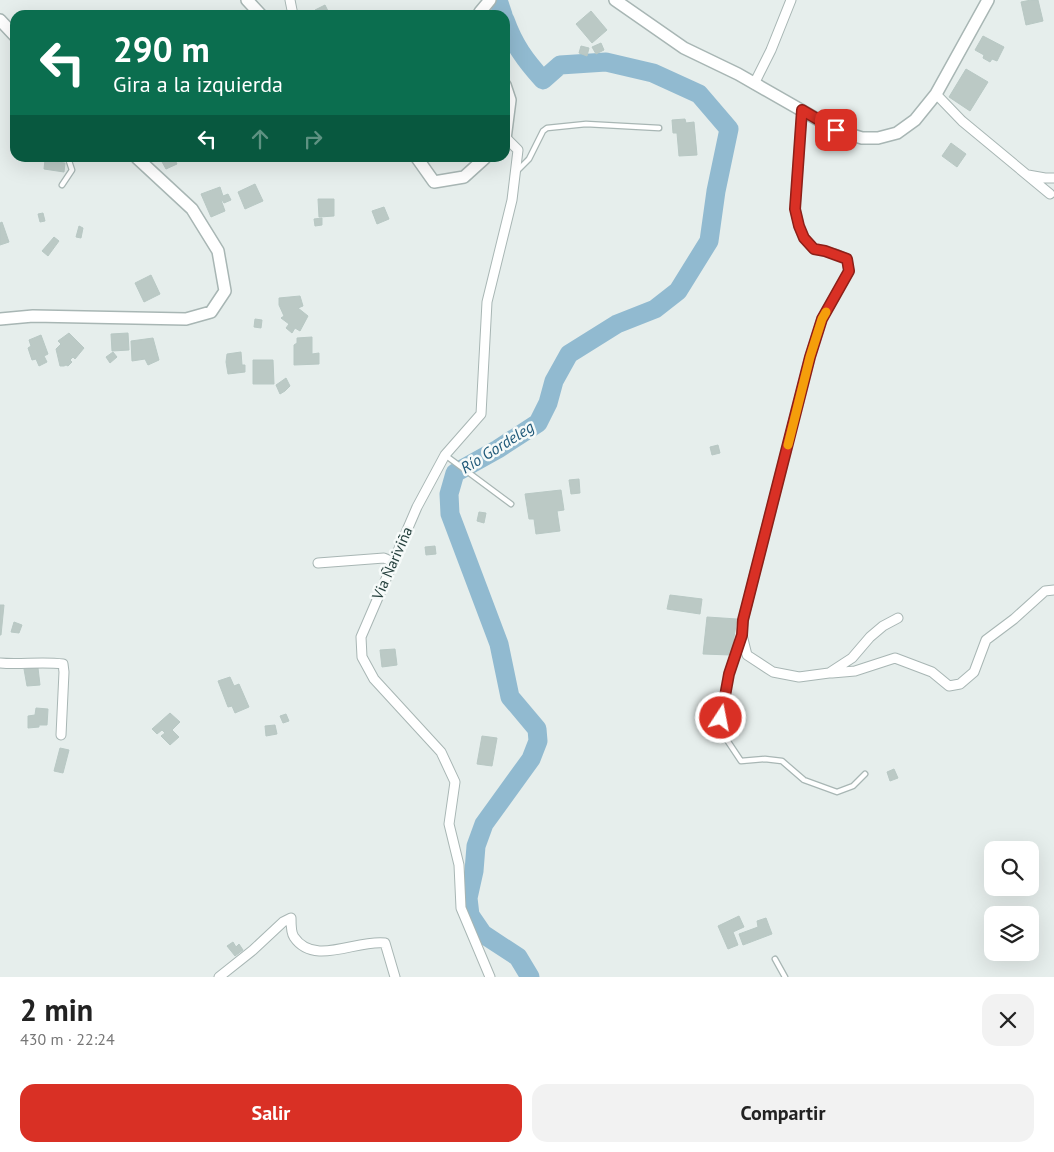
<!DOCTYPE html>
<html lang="es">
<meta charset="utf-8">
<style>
:root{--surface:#fff;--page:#f2f2f2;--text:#222;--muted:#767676;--accent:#d93025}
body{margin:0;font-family:"PT Sans",sans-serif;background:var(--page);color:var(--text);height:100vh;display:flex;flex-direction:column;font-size:19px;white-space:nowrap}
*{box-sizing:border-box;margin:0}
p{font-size:16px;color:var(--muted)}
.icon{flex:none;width:28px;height:28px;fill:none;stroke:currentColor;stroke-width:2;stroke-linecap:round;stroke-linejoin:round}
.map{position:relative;height:977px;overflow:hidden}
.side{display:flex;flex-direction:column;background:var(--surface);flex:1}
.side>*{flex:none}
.banner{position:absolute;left:10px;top:10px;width:500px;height:152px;border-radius:15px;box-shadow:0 5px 20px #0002;background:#0b6e4f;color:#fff;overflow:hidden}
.controls{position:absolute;left:984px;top:841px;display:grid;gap:10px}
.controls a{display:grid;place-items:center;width:55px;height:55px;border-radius:10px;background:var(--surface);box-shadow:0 5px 20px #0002;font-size:25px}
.pin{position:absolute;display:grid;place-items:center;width:42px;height:42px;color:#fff;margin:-21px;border-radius:10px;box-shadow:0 2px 8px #0006}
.me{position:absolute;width:55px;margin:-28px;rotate:11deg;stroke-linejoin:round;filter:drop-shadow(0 0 4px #0008)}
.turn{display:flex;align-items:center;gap:18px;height:105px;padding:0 20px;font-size:22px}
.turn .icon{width:65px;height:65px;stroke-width:2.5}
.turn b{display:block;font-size:35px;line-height:42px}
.lanes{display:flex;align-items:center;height:48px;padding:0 20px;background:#0003;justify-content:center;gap:25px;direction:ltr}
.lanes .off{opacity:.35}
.round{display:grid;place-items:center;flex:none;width:52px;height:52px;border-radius:15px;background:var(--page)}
.overview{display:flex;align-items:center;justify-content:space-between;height:85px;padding:0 20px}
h1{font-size:30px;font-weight:600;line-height:38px}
.cta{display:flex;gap:10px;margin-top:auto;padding:10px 20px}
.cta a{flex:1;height:58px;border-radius:15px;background:var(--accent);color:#fff;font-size:20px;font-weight:600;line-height:58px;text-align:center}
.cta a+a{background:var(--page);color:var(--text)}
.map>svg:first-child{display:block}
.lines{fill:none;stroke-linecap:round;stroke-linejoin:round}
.river{stroke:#91bad0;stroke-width:19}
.building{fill:#bbc9c5;stroke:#b8c8c4}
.service-casing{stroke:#a8b6b4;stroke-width:7}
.minor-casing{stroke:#a8b6b4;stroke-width:11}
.tertiary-casing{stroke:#a8b6b4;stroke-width:14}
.service{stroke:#fff;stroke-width:4.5}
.minor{stroke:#fff;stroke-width:9}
.tertiary{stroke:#fff;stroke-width:11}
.route-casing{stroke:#8d1f18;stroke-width:12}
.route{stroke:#d93025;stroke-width:9}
.slow{stroke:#f59e0b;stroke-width:9}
.labels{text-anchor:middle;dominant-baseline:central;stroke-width:5;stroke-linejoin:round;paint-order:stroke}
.street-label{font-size:15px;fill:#25403d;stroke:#f6faf9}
.water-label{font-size:16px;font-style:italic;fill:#215a7a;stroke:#f6faf9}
</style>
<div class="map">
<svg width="1054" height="977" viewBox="0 0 1054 977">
<rect width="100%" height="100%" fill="#e6eeec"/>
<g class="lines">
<path class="river" d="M 498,0 L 503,15
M 505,20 C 514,45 525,60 543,80 L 560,65 L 606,62 L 653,73 L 699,94 L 729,129 L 716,191 L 709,241 L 678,291 L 655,309 L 617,324 L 569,354 L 554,381 L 548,403 L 538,423 L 498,449 L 455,473 L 449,494 L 450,514 L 499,644 L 510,697 L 537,729 L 538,741 L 531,759 L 484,824 L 476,846 L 474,871 L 468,898 L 470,915 L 483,934 L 518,957 L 530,977"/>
</g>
<path class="building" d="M 1031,0 L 1038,0 L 1043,21 L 1026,25 L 1021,2 Z
M 325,5 L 330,15 L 317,15 L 315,10 Z
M 591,11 L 607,30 L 592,43 L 576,24 Z
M 983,36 L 1004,47 L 997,61 L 992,59 L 990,62 L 983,58 L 984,55 L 975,50 Z
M 601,43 L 604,50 L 596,54 L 592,47 Z
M 581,46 L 589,48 L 587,56 L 579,53 Z
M 966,69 L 988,82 L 970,111 L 949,97 Z
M 685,119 L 686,123 L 694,122 L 697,155 L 679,156 L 677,133 L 673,133 L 672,120 Z
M 951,143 L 966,154 L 957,167 L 942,156 Z
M 166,158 L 174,158 L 177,164 L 166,169 L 161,160 Z
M 45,160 L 65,163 L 64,172 L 44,169 Z
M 255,184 L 263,201 L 245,209 L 238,192 Z
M 220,187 L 223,196 L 228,194 L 231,200 L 224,203 L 222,200 L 221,200 L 225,211 L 211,217 L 201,194 Z
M 318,199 L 334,199 L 334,216 L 319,217 Z
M 384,207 L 389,219 L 377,224 L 372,211 Z
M 43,213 L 45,221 L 40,222 L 38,214 Z
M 322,218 L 322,225 L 315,226 L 314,219 Z
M 2,222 L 9,242 L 0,245 L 0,223 Z
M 79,226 L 83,228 L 81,238 L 76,237 Z
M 54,237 L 59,241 L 48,256 L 42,251 Z
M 151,275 L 160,294 L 144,302 L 135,283 Z
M 300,296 L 303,306 L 298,308 L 308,316 L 300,331 L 295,328 L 292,333 L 286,328 L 289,324 L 281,318 L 284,316 L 279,305 L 279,298 Z
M 255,319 L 262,320 L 261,328 L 254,327 Z
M 69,333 L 84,348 L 75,359 L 73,357 L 70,360 L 72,362 L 68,366 L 66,365 L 64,366 L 60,366 L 56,349 L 61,344 L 58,341 Z
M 128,333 L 129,350 L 112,351 L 111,334 Z
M 41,335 L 48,354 L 44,356 L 47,362 L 39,366 L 36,359 L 32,360 L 28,348 L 31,346 L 29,340 Z
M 312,337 L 312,354 L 319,353 L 319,364 L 294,365 L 294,345 L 297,343 L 297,338 Z
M 153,338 L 159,360 L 148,365 L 145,359 L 132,361 L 131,341 Z
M 113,352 L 117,357 L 110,363 L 106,357 Z
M 241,352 L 242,365 L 245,365 L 245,372 L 228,374 L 226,362 L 227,354 Z
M 253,360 L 273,360 L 274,384 L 253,384 Z
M 286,378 L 290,386 L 285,391 L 280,394 L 276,385 Z
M 718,445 L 720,453 L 712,455 L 710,447 Z
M 579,479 L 580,493 L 571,494 L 569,480 Z
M 561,490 L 564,510 L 557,511 L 560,531 L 536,534 L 534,519 L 529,519 L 525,494 Z
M 479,512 L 486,513 L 484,523 L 477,521 Z
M 435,546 L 436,554 L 426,555 L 425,547 Z
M 670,595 L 702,599 L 700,614 L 667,609 Z
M 0,605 L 4,605 L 1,635 L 0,635 Z
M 707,617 L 737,619 L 731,655 L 703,654 Z
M 14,622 L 22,625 L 19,633 L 11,632 Z
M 395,649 L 397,665 L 382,667 L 380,650 Z
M 38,668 L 40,685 L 27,686 L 24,669 Z
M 230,677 L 234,686 L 239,684 L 249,707 L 235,713 L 232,706 L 228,707 L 218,681 Z
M 36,708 L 48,709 L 47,725 L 39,725 L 39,727 L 28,728 L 28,716 L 35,715 Z
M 170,713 L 180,722 L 172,730 L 179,737 L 170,745 L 161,736 L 165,733 L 162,730 L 157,734 L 152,729 Z
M 286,714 L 289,721 L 283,723 L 280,716 Z
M 275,725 L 277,734 L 266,736 L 265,726 Z
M 482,736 L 497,738 L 492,766 L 477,764 Z
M 60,748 L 69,750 L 63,773 L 54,771 Z
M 894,769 L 898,778 L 890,781 L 887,772 Z
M 739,916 L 744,927 L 733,932 L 738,945 L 728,949 L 718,926 Z
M 766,918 L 772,934 L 743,945 L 739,934 L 758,927 L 757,921 Z
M 233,942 L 236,947 L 239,944 L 243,950 L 235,956 L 227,946 Z"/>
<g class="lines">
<defs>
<path id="service" d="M 516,172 L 529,159 L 543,131 L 547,128 L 586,124 L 659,128
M 62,185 L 72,170 L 68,158
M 445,455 L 511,504
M 741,637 L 729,674 L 721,717 L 727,740 L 741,761 L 765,759 L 782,761 L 804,780 L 837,792 L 853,786 L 865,774
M 775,959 L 785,977"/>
<path id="minor" d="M 290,0 L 293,15
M 754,84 L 771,50 L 791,0
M 936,94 L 962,121 L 1050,194
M 802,110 L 795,209 L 799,226 L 804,238 L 814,249 L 836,254 L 847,259 L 849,271 L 822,319 L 810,357 L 743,620 L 742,635 L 747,655 L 773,672 L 799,677 L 829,673 L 852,658 L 870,637 L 883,626 L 898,618
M 1028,175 L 1045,178 L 1054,178
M 318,563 L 384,558 L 393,562
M 0,663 C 21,665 41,661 63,664 L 64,672 L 61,735
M 832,673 L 855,671 L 895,658 L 932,672 L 949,686 L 960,684 L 974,672 L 986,640 L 1014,619 L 1045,591 L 1054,590
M 219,977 L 253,950 L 283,922 L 291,918 C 291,924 291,933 294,937 C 314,967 357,939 385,943 L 395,977
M 490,977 L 461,908 L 459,865 L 449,824 L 455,782 L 441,752 L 374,679 L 362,657 L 361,637 L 417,507 L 445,455 L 481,414 L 487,302 L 512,200 L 518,150 L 506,138"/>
<path id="tertiary" d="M 247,0 L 261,15
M 615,0 L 684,48 L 738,74 L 836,130 L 862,138 L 878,138 L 897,133 L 915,120 L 936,94 L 988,0
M 481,15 L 480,12 L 490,0
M 0,20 L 15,36
M 505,85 L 510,100 L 505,139
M 417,158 L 434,182 L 464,177 L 485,158
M 0,319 L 33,316 L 186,319 L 211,312 L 225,291 L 218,251 L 192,209 L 137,158"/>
</defs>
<use href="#service" class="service-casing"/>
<use href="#minor" class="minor-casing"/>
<use href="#tertiary" class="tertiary-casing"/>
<use href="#service" class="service"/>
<use href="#minor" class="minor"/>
<use href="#tertiary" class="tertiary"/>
</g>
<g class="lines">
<defs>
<path id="route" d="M 721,718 L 729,674 L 742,635 L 743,620 L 810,357 L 822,319 L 849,271 L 847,259 L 825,251 L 814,249 L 804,238 L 799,226 L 795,209 L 802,110 L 836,130"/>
</defs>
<use href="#route" class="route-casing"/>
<use href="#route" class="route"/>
<path class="slow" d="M 788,445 L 810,357 L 822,319 L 826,312"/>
</g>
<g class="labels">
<g class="street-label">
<text transform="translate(392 563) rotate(-66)">Via Ñariviña</text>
</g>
<g class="water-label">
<text transform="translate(497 447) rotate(-32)">Río Gordeleg</text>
</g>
</g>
</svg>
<div class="controls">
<a><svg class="icon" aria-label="search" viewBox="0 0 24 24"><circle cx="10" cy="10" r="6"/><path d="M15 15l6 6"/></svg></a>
<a><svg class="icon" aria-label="layers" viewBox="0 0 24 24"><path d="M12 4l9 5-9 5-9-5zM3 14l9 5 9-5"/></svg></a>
</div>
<div class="pin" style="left:836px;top:130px;background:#d93025"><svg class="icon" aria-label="arrive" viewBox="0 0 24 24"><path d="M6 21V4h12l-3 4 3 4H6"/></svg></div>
<svg class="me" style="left:721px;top:718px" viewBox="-20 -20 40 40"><circle r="17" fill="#d93025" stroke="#fff" stroke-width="3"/><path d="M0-11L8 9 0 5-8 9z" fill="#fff"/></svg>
<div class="banner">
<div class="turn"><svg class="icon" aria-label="left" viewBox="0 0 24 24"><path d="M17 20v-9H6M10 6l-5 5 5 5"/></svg><div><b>290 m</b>Gira a la izquierda</div></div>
<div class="lanes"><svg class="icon" aria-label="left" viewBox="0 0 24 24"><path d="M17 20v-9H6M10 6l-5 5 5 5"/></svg><svg class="icon off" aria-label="ahead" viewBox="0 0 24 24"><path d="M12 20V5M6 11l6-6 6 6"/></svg><svg class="icon off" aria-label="right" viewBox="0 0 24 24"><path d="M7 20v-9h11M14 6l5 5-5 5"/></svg></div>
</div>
</div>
<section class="side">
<div class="overview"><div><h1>2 min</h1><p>430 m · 22:24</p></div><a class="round"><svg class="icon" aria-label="close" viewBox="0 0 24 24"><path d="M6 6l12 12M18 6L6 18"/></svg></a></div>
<div class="cta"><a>Salir</a><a>Compartir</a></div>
</section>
